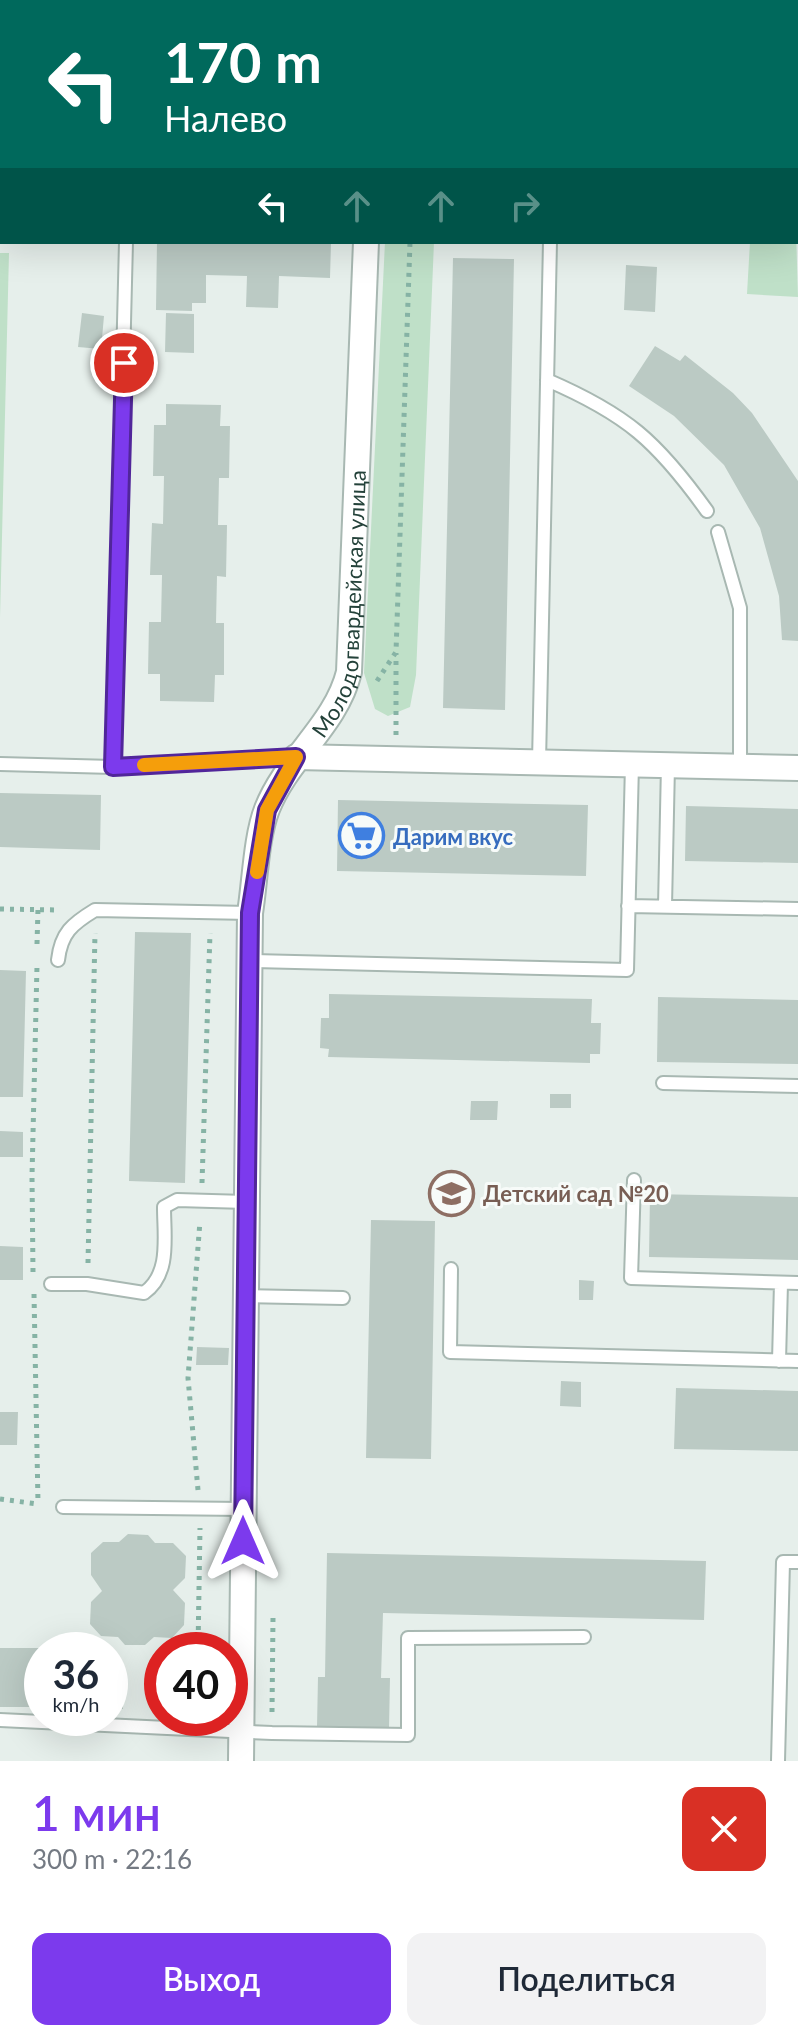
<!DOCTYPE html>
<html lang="ru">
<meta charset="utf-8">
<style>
:root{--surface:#fff;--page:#f2f2f3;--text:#1f2937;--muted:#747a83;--accent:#7c3aed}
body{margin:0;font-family:Lato,sans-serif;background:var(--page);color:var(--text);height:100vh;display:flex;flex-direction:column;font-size:30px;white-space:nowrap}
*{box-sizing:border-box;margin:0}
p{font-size:26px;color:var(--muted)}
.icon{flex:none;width:44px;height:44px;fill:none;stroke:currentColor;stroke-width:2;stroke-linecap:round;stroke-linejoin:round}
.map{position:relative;height:1761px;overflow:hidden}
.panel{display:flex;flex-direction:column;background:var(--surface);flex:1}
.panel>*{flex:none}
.hud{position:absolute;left:0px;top:0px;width:798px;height:244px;box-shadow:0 8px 32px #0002;background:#00695c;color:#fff;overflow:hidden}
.speed{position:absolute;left:24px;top:1632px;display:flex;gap:16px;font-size:40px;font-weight:700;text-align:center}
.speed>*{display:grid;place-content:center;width:104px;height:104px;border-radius:50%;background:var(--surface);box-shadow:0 8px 32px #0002;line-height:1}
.speed small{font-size:20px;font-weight:400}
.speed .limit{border:12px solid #d22;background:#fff;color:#111}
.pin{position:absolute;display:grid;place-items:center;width:68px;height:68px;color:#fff;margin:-34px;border:4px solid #fff;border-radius:50%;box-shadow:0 2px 8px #0007}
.me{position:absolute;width:88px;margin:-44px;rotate:0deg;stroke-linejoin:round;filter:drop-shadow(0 0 6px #0008)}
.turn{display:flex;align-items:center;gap:28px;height:168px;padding:0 32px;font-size:36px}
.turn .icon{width:104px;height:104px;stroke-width:2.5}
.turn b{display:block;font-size:56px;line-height:68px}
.lanes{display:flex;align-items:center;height:76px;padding:0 32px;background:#0003;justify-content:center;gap:40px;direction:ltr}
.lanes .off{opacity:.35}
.round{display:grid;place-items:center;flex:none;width:84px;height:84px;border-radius:16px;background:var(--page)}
.summary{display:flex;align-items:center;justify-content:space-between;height:136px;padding:0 32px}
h1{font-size:48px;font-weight:600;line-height:60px;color:var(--accent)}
.action{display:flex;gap:16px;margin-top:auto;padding:16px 32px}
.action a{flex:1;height:92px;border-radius:16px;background:var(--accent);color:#fff;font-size:32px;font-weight:600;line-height:92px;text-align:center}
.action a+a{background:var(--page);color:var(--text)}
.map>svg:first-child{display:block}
.green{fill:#bfe0c8}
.building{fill:#bbcac4}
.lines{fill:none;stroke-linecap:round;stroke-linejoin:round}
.service-casing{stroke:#a8b8b2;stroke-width:16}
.minor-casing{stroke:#a8b8b2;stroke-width:28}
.tertiary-casing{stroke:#a8b8b2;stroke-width:28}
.path{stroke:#86b3a5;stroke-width:5;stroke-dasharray:4 6;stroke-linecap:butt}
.service{stroke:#fff;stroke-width:12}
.minor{stroke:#fff;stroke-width:24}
.tertiary{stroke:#fff;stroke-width:24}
.route-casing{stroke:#51269a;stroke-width:20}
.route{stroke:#7c3aed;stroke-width:14}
.slow{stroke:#f59e0b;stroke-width:14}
.labels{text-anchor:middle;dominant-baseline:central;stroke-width:6;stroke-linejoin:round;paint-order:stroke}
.street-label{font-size:22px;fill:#24423a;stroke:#f7fbf9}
.shop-label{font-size:22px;font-weight:bold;fill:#366cbe;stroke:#f7fbf9;text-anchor:start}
.education-label{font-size:22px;font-weight:bold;fill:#785e54;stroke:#f7fbf9;text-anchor:start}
</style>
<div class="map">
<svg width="798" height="1761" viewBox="0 0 798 1761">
<rect width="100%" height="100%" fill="#e6efeb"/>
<path class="green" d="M 796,230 L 798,297 L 747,294 L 750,242 L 796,242 Z
M 385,242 L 434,242 L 416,675 L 410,707 L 388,716 L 375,709 L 364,673 Z
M 0,253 L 9,253 L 0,618 Z"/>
<path class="building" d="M 157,242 L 331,243 L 330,278 L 279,276 L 278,308 L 246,307 L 247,276 L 206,275 L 206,303 L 192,303 L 192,311 L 156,310 Z
M 453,258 L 514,259 L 505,710 L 443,708 Z
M 626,265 L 657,267 L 655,312 L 624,310 Z
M 82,313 L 104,316 L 101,349 L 78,347 Z
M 166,313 L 194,314 L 194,353 L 165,352 Z
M 655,346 L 680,361 L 685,355 L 733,393 L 752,413 L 798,481 L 798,641 L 782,640 L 779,596 L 760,528 L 724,465 L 674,416 L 629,386 Z
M 166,404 L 221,405 L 220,426 L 230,426 L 229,478 L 219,478 L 218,525 L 227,525 L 226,577 L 217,576 L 216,623 L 224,623 L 224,675 L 215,675 L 214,702 L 160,701 L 160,674 L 148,674 L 149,622 L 161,622 L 162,575 L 150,575 L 152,523 L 163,524 L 164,476 L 153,476 L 154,425 L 166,425 Z
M 0,793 L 101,795 L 100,850 L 0,847 Z
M 338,800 L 588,805 L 586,876 L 337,871 Z
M 686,806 L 798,809 L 798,863 L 685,861 Z
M 135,932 L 191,933 L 185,1183 L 129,1181 Z
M 0,970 L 26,971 L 23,1097 L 0,1097 Z
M 329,994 L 592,999 L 591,1023 L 601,1023 L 600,1054 L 590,1054 L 590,1063 L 328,1057 L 329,1049 L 320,1048 L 321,1018 L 329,1018 Z
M 658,997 L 798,1000 L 798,1064 L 657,1062 Z
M 550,1094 L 571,1094 L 571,1108 L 550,1108 Z
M 471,1101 L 498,1101 L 497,1120 L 470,1120 Z
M 0,1131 L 23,1132 L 23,1157 L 0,1157 Z
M 650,1194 L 798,1197 L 798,1260 L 649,1257 Z
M 371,1220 L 435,1221 L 431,1459 L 366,1458 Z
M 0,1246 L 23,1247 L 23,1280 L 0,1280 Z
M 579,1280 L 594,1281 L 593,1300 L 579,1300 Z
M 197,1347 L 229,1348 L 228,1365 L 196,1365 Z
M 561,1381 L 581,1382 L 581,1407 L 560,1406 Z
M 676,1388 L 798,1391 L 798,1451 L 674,1449 Z
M 0,1412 L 18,1412 L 17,1445 L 0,1445 Z
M 128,1534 L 148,1535 L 155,1543 L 173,1543 L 186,1556 L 185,1578 L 173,1590 L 185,1603 L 184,1625 L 172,1638 L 154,1637 L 145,1645 L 125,1645 L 118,1637 L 101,1636 L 90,1624 L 91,1602 L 102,1591 L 91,1575 L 91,1553 L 103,1542 L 119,1542 Z
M 327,1553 L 706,1561 L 704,1620 L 383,1613 L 381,1678 L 390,1678 L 389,1729 L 317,1727 L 318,1677 L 325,1677 Z
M 0,1648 L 42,1648 L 42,1707 L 0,1707 Z
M 110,1685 L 123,1686 L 123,1709 L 110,1709 Z"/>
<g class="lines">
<defs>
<path id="service" d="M 547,380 C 626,414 657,441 707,511
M 718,532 L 740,608 L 740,766
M 539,762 L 550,242
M 0,764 L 113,767 L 296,757
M 113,767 L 126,242
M 628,906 L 798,909
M 665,906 L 668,765
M 58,960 C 61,933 72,924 95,910 L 250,913
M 249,961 L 627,970 L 632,764
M 663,1083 L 798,1086
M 634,1180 L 631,1278 L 798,1283
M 451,1269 L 450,1352 L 798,1361
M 51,1284 L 87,1284 L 144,1293 C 171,1274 164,1237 164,1207 L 177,1200 L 246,1202
M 244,1296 L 343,1298
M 779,1361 L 781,1283
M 63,1507 L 243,1509
M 0,1720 L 272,1733 L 408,1735 L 408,1638 L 584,1637
M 778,1761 L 783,1562 L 798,1562"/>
<path id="minor" d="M 0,172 L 2,172
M 796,193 L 798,193"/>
<g id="tertiary">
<path d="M 391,2 L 391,0"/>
<path d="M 296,757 L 798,768"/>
<path id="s1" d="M 241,1761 L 250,913 C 255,882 256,837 267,809 C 287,758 336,725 349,672 L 366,242"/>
</g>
</defs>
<use href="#service" class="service-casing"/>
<use href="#minor" class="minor-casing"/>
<use href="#tertiary" class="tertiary-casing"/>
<path class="path" d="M 271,2 L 271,0
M 460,2 L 460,0
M 0,141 L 2,141
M 377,681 L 396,652 L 410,242
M 396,735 L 396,653
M 0,909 L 60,910
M 37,944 L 38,909
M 202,1183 L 210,933
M 88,1263 L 95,933
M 33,1272 L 32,1176 L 37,966
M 34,1294 L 38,1503
M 198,1490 L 188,1378 L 200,1221
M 0,1499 L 38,1504
M 198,1650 L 200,1528
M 272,1712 L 273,1618"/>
<use href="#service" class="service"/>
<use href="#minor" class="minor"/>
<use href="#tertiary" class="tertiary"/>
</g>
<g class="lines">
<defs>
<path id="route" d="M 124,363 L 113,767 L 296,757 L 267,810 L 250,913 L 243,1541"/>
</defs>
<use href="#route" class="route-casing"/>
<use href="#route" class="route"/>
<path class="slow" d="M 144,765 L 296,757 L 267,810 L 257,872"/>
</g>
<defs>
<symbol id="supermarket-ring" viewBox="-11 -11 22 22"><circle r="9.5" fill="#f7fbf9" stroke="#3f7fe0" stroke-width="1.5"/><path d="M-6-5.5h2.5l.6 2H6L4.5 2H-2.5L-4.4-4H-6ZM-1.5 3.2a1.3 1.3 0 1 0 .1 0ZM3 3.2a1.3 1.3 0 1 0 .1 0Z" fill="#3f7fe0"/></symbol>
<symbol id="school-ring" viewBox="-11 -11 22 22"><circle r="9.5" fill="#f7fbf9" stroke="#8d6e63" stroke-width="1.5"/><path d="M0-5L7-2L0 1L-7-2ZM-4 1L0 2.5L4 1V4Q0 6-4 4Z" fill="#8d6e63"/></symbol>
</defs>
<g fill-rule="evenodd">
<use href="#supermarket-ring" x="336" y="810" width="51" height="51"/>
<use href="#school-ring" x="426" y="1168" width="51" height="51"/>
</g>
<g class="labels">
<g class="street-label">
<text stroke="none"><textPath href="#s1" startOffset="1180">Молодогвардейская улица</textPath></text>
</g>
<g class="shop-label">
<text x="393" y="836">Дарим вкус</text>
</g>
<g class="education-label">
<text x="483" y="1193">Детский сад №20</text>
</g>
</g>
</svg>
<div class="speed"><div>36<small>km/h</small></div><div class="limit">40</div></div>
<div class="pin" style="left:124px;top:363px;background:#d93025"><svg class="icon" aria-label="arrive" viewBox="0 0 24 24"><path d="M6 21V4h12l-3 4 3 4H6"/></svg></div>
<svg class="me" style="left:243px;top:1541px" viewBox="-20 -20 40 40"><path d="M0-17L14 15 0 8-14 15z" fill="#7c3aed" stroke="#fff" stroke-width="4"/></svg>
<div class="hud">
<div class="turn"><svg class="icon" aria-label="left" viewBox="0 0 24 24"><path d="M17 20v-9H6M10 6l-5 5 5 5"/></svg><div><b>170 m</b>Налево</div></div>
<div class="lanes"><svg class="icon" aria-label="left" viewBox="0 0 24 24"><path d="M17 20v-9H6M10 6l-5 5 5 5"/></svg><svg class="icon off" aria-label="ahead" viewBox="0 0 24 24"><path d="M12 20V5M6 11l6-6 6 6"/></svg><svg class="icon off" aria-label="ahead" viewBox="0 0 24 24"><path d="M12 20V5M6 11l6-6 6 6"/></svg><svg class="icon off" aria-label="right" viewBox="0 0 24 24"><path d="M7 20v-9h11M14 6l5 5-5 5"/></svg></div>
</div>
</div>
<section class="panel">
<div class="summary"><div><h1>1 мин</h1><p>300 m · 22:16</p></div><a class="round" style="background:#d93025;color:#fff"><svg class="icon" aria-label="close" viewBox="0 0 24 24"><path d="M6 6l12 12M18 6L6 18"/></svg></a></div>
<div class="action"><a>Выход</a><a>Поделиться</a></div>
</section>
